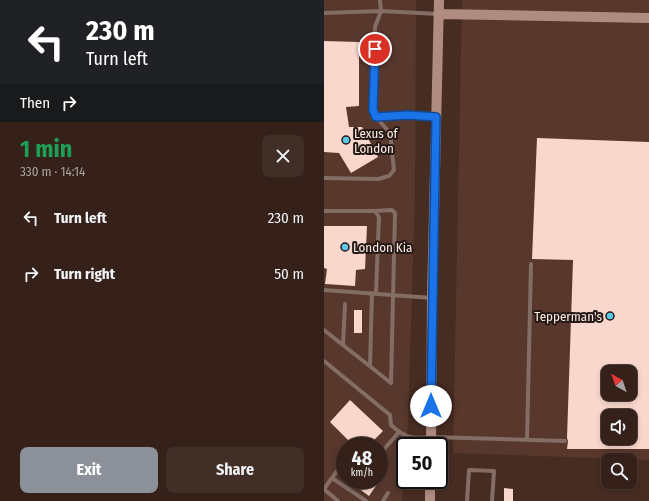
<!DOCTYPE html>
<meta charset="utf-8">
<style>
:root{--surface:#35211a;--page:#402e27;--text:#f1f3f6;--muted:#aaa3a2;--line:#4f3e39;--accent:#8c9099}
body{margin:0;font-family:"Fira Sans Condensed",sans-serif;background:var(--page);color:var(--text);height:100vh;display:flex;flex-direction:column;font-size:15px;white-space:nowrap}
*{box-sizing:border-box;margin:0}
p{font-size:13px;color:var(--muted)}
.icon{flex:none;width:22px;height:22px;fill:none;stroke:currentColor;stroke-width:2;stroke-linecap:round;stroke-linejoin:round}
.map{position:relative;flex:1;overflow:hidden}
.panel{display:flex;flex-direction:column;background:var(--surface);width:324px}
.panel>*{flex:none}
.banner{background:#202124;color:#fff;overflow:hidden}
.needle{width:26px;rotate:320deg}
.tools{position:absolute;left:277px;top:365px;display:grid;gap:8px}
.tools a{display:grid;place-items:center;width:36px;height:36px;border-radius:8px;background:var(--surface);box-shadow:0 2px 6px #0003,0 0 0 1px var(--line);font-size:20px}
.speed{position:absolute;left:12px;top:437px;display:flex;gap:8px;font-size:20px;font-weight:700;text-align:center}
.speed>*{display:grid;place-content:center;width:52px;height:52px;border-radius:50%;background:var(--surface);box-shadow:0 2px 6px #0003,0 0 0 1px var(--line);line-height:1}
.speed small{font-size:10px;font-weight:400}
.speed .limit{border:2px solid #111;border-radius:6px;background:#fff;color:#111}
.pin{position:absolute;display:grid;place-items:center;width:34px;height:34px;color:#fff;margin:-17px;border:2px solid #fff;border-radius:50%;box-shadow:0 1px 4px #0007}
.me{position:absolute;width:44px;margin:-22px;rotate:0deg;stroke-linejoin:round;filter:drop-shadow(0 0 3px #0008)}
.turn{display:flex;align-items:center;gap:14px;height:84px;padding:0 20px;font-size:18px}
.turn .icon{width:52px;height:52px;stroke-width:2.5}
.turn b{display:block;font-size:28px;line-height:34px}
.then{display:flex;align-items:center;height:38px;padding:0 20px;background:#0003;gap:8px;font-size:15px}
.round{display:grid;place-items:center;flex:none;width:42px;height:42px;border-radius:8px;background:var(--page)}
.summary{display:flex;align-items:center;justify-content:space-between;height:68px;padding:0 20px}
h1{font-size:24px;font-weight:700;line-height:30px;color:#1e9e55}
.button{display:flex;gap:8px;margin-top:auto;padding:8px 20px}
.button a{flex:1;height:46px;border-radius:8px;background:var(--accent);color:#fff;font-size:16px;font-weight:700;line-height:46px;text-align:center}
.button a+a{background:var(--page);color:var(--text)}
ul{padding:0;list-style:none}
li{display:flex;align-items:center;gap:12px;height:56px;padding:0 20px}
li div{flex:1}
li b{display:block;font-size:15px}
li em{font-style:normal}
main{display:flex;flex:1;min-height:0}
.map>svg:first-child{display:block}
.built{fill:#58372c;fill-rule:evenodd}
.building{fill:#f9d7cc;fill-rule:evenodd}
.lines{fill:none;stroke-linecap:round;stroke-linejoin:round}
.lane{stroke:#836d65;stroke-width:4}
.secondary{stroke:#b08c80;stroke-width:10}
.route-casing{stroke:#114b97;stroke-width:10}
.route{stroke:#1a73e8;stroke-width:7}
.poi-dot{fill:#5bc8e6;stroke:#241814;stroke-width:1.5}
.labels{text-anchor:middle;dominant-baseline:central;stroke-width:4;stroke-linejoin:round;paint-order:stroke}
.poi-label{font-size:13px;fill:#feebe5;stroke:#241814;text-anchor:start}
</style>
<main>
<section class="panel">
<div class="banner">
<div class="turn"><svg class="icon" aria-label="left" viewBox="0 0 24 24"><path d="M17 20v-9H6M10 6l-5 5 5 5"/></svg><div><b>230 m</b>Turn left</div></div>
<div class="then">Then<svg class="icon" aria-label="right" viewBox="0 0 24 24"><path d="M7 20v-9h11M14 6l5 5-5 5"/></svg></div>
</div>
<div class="summary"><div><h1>1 min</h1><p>330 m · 14:14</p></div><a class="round"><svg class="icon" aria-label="close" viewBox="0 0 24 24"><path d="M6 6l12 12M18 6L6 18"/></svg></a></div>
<ul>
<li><svg class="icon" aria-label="left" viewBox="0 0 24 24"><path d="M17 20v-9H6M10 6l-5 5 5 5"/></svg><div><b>Turn left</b></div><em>230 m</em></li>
<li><svg class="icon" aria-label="right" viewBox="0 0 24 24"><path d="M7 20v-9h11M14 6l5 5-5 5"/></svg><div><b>Turn right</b></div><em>50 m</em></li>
</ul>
<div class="button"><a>Exit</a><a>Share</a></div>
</section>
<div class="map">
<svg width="325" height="501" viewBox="0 0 325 501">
<rect width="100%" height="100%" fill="#472c22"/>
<path class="built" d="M 0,0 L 92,0 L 91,198 L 84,421 L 78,501 L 0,501 ZM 21,446 L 55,446 L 55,480 L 21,480 Z
M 138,0 L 325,0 L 325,460 L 129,453 ZM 284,372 L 306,372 L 306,394 L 284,394 ZM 284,416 L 306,416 L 306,438 L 284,438 Z"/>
<path class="building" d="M 0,41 L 35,42 L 35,106 L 22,107 L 25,127 L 38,127 L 54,157 L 27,173 L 15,153 L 0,152 Z
M 213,138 L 325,142 L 325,449 L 243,449 L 244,441 L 243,438 L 249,260 L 208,259 ZM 284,372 L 306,372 L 306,394 L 284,394 ZM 284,416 L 306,416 L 306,438 L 284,438 Z
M 0,226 L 43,226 L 41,269 L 32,270 L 31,286 L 1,284 L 3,269 L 0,268 Z
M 30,310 L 38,310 L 38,333 L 30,333 Z
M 26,400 L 59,431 L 44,446 L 30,446 L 6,422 Z
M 23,480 L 56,480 L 45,496 Z
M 180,488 L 189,489 L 189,501 L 180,501 Z"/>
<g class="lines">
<path class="lane" d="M 0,13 L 57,11 L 114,14
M 52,117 L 84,115 L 111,117
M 0,178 L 54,179 L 65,176 L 70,170 L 66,133 L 52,117 L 49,110 L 51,27 L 57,11 L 56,0
M 0,211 L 51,211 L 55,217 L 52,293
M 0,290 L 108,298
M 0,330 L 67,383 L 71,213 L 68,210 L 51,211
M 19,345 L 21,304
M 0,361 L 66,415 L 67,425 C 81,438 88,439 107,437 L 241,441
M 46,366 L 48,293
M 203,440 L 207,264
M 55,455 L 75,432
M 8,478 L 20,461
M 14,501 L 0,489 L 8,478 L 42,501
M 59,501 L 64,493
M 143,501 L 145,470 L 170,471 L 168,501"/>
<path class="secondary" d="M 114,14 L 325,18
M 107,446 L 108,298 L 115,0
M 106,501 L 106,480"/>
</g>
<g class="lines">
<defs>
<path id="route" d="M 51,49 L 49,110 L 52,117 L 84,115 L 112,117 L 107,406"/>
</defs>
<use href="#route" class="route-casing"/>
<use href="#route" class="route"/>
</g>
<g class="poi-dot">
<circle cx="22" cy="140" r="4"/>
<circle cx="21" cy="247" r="4"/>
<circle cx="286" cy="316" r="4"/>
</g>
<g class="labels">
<g class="poi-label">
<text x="30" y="133">Lexus of<tspan x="30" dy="15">London</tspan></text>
<text x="29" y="247">London Kia</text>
<text x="278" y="316" text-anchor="end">Tepperman's</text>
</g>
</g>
</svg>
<div class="tools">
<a><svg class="needle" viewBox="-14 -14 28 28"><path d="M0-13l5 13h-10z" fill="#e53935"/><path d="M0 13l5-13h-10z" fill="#aaa3a2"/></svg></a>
<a><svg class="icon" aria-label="sound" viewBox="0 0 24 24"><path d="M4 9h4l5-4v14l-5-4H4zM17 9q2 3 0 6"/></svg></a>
<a><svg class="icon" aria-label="search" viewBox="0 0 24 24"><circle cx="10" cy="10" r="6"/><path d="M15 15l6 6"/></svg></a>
</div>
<div class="speed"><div>48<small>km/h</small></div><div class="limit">50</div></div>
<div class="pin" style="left:51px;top:49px;background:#d93025"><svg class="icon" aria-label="arrive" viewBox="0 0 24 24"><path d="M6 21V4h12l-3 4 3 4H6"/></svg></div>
<svg class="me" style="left:107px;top:406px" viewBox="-20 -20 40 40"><circle r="19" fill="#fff"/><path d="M0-13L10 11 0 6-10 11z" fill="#1a73e8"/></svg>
</div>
</main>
